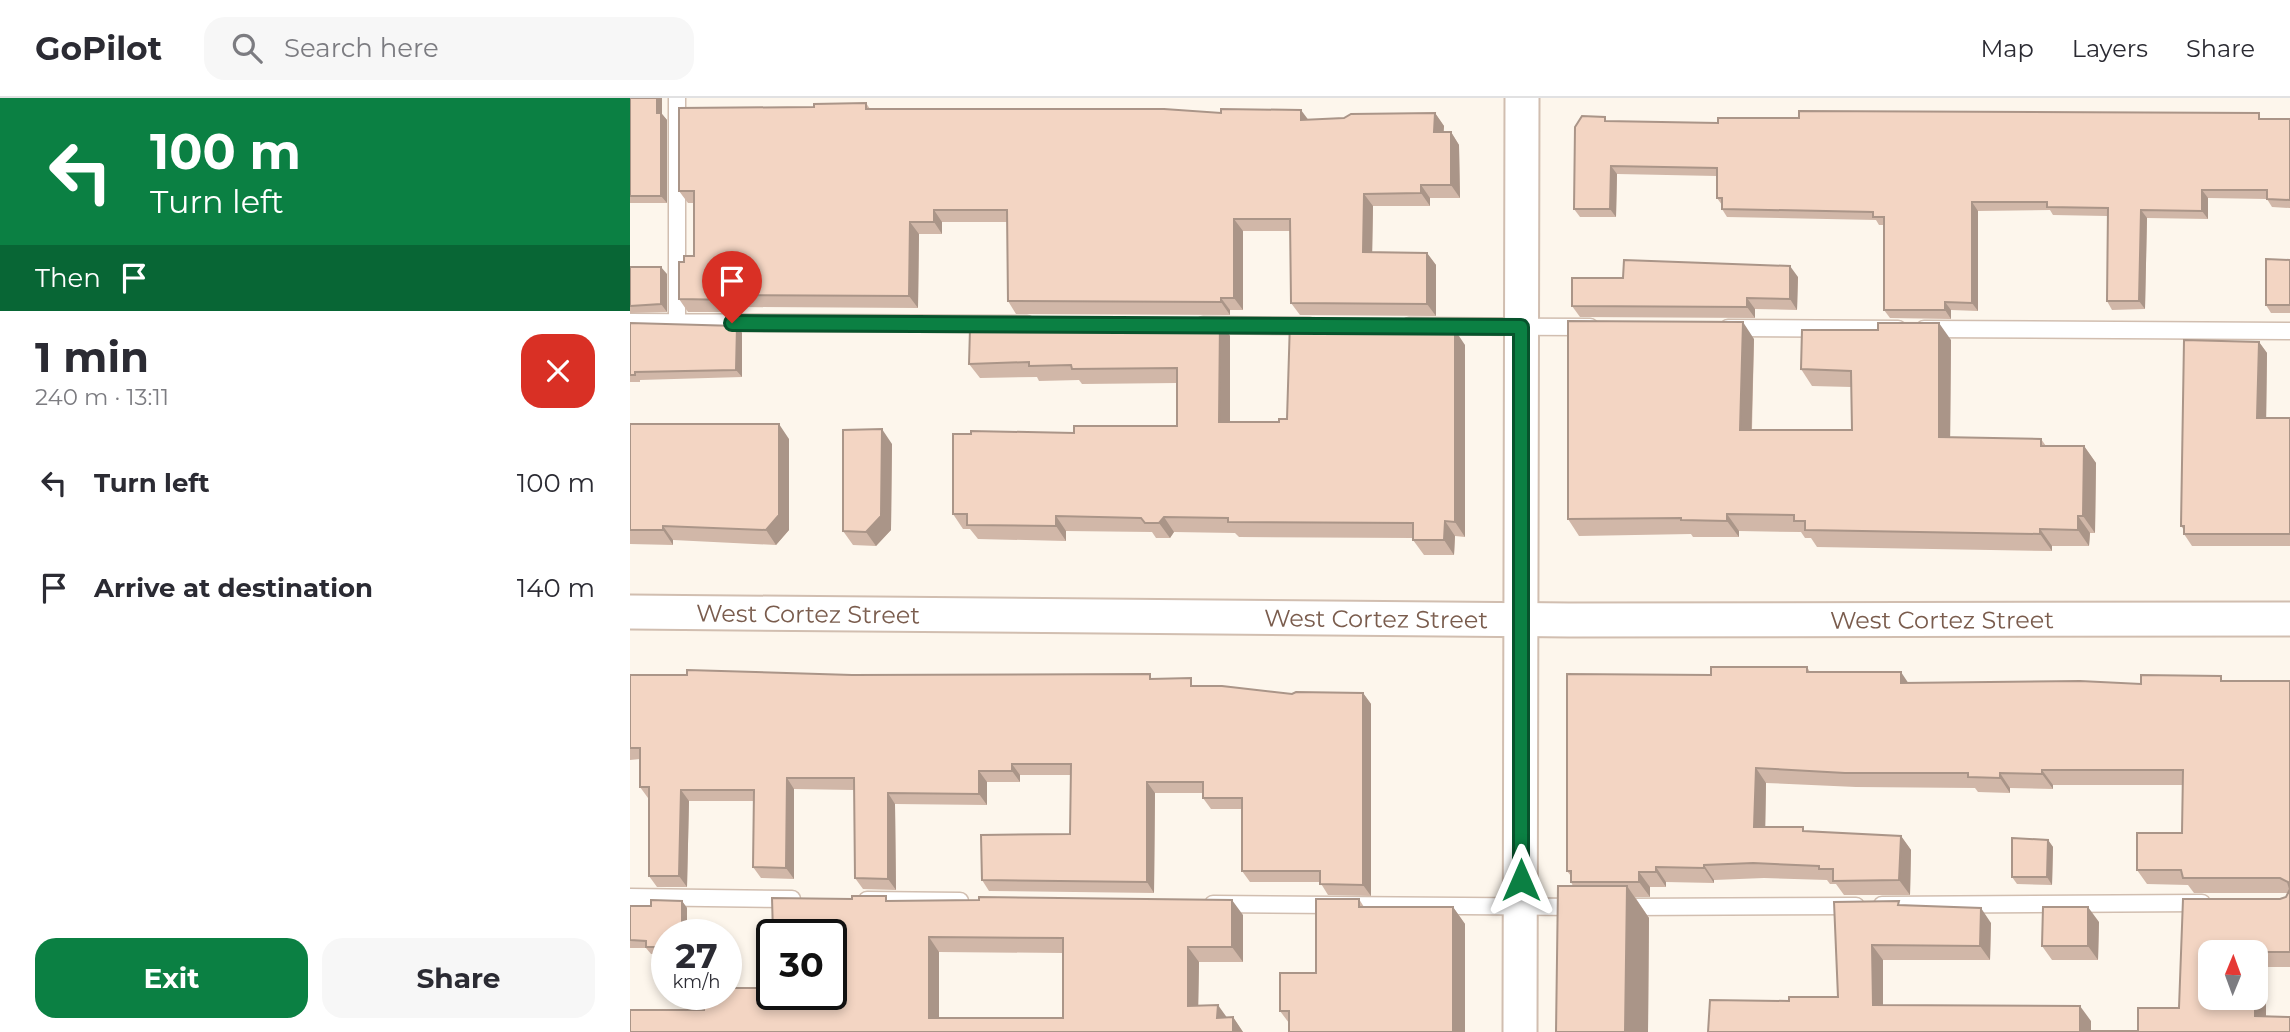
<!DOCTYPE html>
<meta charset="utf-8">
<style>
:root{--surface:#fff;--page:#f7f7f7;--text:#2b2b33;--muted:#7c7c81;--line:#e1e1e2;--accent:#0b8043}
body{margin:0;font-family:Montserrat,sans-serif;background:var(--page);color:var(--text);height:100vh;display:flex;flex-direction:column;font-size:26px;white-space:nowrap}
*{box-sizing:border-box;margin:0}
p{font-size:23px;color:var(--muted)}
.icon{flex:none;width:38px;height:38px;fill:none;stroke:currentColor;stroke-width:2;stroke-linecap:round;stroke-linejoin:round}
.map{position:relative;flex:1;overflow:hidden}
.drawer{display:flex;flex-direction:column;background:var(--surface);width:630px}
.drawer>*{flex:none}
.banner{background:#0b8043;color:#fff;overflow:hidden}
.needle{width:46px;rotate:1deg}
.controls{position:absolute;left:1568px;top:842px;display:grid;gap:14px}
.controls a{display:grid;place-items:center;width:70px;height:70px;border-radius:14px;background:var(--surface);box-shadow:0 4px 10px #0003;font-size:35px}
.speed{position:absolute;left:21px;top:821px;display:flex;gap:14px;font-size:35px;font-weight:700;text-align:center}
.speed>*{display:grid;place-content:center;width:91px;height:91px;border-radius:50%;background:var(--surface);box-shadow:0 4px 10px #0003;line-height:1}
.speed small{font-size:18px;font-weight:400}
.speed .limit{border:4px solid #111;border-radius:10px;background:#fff;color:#111}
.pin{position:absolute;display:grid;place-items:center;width:60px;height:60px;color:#fff;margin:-72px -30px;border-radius:50% 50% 50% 0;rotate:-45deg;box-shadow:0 0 7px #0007}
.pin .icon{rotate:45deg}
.me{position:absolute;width:77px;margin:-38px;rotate:0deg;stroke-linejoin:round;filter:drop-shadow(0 0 5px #0008)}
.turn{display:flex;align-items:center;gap:24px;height:147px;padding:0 35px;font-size:32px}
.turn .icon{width:91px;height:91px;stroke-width:2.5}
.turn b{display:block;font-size:49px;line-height:60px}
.then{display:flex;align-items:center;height:66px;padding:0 35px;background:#0003;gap:14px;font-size:26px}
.round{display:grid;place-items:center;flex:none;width:74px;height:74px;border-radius:21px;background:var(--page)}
.headline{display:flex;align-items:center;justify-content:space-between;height:119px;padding:0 35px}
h1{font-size:42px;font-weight:700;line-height:52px}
.button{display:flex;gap:14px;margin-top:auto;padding:14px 35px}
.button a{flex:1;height:80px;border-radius:21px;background:var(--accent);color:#fff;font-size:28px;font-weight:700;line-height:80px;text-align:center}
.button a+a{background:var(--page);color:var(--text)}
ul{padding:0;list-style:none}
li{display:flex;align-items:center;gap:21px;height:105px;padding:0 35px}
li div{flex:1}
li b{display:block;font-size:26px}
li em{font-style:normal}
header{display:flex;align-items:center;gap:42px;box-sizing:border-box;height:98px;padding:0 35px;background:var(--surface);border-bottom:2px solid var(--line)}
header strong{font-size:33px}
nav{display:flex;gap:38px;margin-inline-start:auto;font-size:24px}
.search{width:490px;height:63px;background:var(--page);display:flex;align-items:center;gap:18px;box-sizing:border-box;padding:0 24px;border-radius:21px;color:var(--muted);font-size:26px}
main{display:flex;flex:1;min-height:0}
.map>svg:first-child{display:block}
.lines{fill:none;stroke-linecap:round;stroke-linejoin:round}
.lane-casing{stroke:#d1beb0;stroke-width:19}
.street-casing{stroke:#d1beb0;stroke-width:37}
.lane{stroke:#fff;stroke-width:16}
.street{stroke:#fff;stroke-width:33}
.wall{fill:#d1b7a8;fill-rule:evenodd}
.shaded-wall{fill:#aa9588}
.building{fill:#f3d5c3;stroke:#aa9588;stroke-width:2;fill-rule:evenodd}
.route-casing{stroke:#07532c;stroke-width:18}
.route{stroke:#0b8043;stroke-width:12}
.labels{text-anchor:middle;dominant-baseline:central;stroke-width:6;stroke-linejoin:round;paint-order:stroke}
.street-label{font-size:24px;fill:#7a5c4d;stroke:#fffaf3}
</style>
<header>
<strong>GoPilot</strong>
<div class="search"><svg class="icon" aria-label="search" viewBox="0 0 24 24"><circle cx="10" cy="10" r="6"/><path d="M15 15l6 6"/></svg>Search here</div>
<nav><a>Map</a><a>Layers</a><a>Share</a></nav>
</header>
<main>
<section class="drawer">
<div class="banner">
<div class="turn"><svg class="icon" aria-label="left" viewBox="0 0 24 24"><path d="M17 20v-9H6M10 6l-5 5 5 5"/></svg><div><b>100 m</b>Turn left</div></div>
<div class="then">Then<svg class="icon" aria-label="arrive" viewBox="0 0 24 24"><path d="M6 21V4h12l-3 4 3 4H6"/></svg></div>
</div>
<div class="headline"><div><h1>1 min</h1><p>240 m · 13:11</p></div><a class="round" style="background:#d93025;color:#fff"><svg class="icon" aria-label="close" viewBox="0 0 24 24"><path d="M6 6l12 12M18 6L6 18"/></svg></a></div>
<ul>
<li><svg class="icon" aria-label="left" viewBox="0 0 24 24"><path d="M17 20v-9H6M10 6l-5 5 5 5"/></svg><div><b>Turn left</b></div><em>100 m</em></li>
<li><svg class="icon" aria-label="arrive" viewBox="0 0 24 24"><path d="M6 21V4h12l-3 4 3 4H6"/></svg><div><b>Arrive at destination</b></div><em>140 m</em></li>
</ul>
<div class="button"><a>Exit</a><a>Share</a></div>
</section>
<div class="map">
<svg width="1660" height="934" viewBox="0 0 1660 934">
<rect width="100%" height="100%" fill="#fdf6ec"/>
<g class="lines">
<defs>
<path id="lane" d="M 47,0 L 47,225
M 0,224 L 397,226
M 573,227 L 680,228
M 779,228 L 960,229
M 1098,230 L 1268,231
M 1294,231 L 1660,233
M 0,799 L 162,801
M 237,802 L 330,803
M 583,806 L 949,809
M 1252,807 L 1572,805
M 993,809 L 1226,808"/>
<g id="street">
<path id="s1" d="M 0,514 L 939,522 L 1660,521"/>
<path d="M 890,934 L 892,0"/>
</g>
</defs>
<use href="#lane" class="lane-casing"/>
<use href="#street" class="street-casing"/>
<use href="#lane" class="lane"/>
<use href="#street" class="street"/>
</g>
<path class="wall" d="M 0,0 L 32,16 L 37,22 L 37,105 L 0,105 Z
M 236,5 L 240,11 L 678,22 L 805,15 L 814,28 L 813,34 L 821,34 L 829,47 L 830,100 L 800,100 L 800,108 L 743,108 L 742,154 L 797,155 L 806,167 L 806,218 L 670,217 L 661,205 L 660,133 L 613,133 L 613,212 L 600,212 L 600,217 L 386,216 L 378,203 L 377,124 L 312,124 L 312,136 L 289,136 L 288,210 L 112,209 L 112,214 L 58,214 L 49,201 L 54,164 L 64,158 L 64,105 L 58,105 L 49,93 L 184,9 Z
M 1660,21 L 1660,110 L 1642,109 L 1637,101 L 1578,100 L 1578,121 L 1517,120 L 1515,211 L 1482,212 L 1477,203 L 1477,118 L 1423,117 L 1420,112 L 1348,113 L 1348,213 L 1321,212 L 1321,221 L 1260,220 L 1254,212 L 1254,127 L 1249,127 L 1246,122 L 1097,119 L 1092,111 L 1092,107 L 1087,100 L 1087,78 L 987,76 L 986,119 L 950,119 L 944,111 L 978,23 L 1088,25 Z
M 1660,162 L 1660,215 L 1641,215 L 1636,207 Z
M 0,169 L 37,176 L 37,214 L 0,215 Z
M 1168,179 L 1167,212 L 1125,211 L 1125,220 L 950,219 L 942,208 Z
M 590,223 L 600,238 L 600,324 L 649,324 L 657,321 L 796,224 L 802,232 L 835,247 L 835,439 L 825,438 L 824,457 L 794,457 L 783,442 L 783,440 L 609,439 L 605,435 L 544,434 L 540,440 L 526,440 L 522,434 L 436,433 L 436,443 L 348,441 L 340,431 L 333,431 L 323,416 L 444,335 L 547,328 L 547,285 L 452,286 L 449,282 L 409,283 L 407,279 L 350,280 L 339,266 L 376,231 Z
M 0,225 L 107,228 L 112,235 L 112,279 L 10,282 L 10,284 L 0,284 Z
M 1124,241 L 1122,332 L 1222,332 L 1221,289 L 1182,288 L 1171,271 L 1321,242 L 1320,340 L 1411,341 L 1416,348 L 1454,348 L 1466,365 L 1465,435 L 1460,435 L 1459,448 L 1422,448 L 1422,453 L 1187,449 L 1181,440 L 1175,440 L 1171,434 L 1109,433 L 1109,439 L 1063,439 L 1061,436 L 949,438 L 938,421 Z
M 1629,244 L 1637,255 L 1636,320 L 1660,320 L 1660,448 L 1562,448 L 1554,436 L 1554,432 L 1551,428 Z
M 0,326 L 159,341 L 159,432 L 146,447 L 43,442 L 43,447 L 0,446 Z
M 262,346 L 261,432 L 246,448 L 223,447 L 213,433 Z
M 1177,569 L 1180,574 L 1279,585 L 1511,586 L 1594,583 L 1660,583 L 1660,869 L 1636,869 L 1636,918 L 1660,934 L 1078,934 L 1159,903 L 1208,899 L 1204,804 L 1271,807 L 1361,825 L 1360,862 L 1253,862 L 1253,907 L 1461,923 L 1461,933 L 1508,933 L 1549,910 L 1650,801 L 1656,799 L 1658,795 L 1564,795 L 1558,787 L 1517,786 L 1507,772 L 1552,735 L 1552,687 L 1423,687 L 1423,691 L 1380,690 L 1380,695 L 1348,694 L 1345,690 L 1226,689 L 1136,685 L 1135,729 L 1176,734 L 1271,738 L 1281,752 L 1280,797 L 1214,797 L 1206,786 L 1200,786 L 1197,782 L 1134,780 L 1084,782 L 1084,785 L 1036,784 L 1036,789 L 1020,789 L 1020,799 L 1005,799 L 1019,820 L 1018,934 L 926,934 L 943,788 L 941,784 L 941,778 L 937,773 L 1081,577 Z
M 0,577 L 222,577 L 523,581 L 567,588 L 662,596 L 733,595 L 741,606 L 741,798 L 698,797 L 690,784 L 620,784 L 612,773 L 612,711 L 581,711 L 573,700 L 573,695 L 525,695 L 524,795 L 359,793 L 352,782 L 440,736 L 441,677 L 390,677 L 390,684 L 357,684 L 357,707 L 265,706 L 266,792 L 233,791 L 225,780 L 224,692 L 164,691 L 164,781 L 131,780 L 123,769 L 124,703 L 59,703 L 57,789 L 27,789 L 19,778 L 19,700 L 18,700 L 10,689 L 10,661 L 0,662 Z
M 1418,742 L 1423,749 L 1422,787 L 1387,786 L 1382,779 Z
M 729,801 L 734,809 L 823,809 L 835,826 L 659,925 L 650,913 L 686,875 Z
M 52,803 L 57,810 L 37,836 L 37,856 L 21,856 L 16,850 L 0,850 L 0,808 L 21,808 Z
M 259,803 L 613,817 L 613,864 L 569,864 L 568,907 L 597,920 L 603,919 L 613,934 L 0,934 L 74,912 L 142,896 ZM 309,854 L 433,855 L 433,920 L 309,920 Z
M 1469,824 L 1468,862 L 1422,862 L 1412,848 Z"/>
<path class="shaded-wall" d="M 27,0 L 32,0 L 32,16 L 37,22 L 37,105 L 31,98 Z
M 671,12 L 680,24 L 671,22 Z
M 805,15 L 814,28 L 813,46 L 804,34 Z
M 821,34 L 829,47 L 830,100 L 821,87 Z
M 981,68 L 987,76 L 986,119 L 980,111 Z
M 791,87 L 800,100 L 800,108 L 791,95 Z
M 1572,92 L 1578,100 L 1578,121 L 1572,113 Z
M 734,96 L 743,108 L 742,166 L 733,154 Z
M 1342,104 L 1348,113 L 1348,213 L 1342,205 Z
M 304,112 L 312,124 L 312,136 L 304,124 Z
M 1511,112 L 1517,120 L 1515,211 L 1509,203 Z
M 604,121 L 613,133 L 613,212 L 604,200 Z
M 280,124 L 289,136 L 288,210 L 279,198 Z
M 797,155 L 806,167 L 806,218 L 797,206 Z
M 1160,168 L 1168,179 L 1167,212 L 1160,201 Z
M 31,169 L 37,176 L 37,214 L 31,206 Z
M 103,197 L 112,209 L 112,214 L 103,202 Z
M 591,200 L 600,212 L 600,217 L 591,204 Z
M 1117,200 L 1125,211 L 1125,220 L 1117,209 Z
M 1315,204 L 1321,212 L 1321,221 L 1315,212 Z
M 590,223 L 600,238 L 600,339 L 589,324 Z
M 796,224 L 806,239 L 796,232 Z
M 1113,224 L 1124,241 L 1121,349 L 1110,332 Z
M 1309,225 L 1321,242 L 1320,356 L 1309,339 Z
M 107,228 L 112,235 L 112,279 L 106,272 Z
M 825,232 L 835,247 L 835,439 L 825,424 Z
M 1629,244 L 1637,255 L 1636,332 L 1627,320 Z
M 149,326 L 159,341 L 159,432 L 146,447 L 136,432 Z
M 252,331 L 262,346 L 261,432 L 246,448 L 236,434 Z
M 1454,348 L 1466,365 L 1465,435 L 1453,418 Z
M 1097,416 L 1109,433 L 1109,439 L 1097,423 Z
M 426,418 L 436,433 L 436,443 L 426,428 Z
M 1448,418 L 1460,435 L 1459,448 L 1448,432 Z
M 534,419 L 544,434 L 540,440 L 529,425 Z
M 815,423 L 825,438 L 824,457 L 814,442 Z
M 33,428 L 43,442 L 43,447 L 33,432 Z
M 1410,431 L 1422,448 L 1422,453 L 1410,436 Z
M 1271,574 L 1281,589 L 1271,585 Z
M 733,595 L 741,606 L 741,798 L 733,787 Z
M 382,666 L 390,677 L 390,684 L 382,673 Z
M 1126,670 L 1136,685 L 1135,744 L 1124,729 Z
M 1412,672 L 1423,687 L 1423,691 L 1412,676 Z
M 349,673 L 357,684 L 357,707 L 349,696 Z
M 1370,675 L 1380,690 L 1380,695 L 1370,680 Z
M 157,680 L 164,691 L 164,781 L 156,770 Z
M 517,684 L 525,695 L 524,795 L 517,784 Z
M 51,692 L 59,703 L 57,789 L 49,778 Z
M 258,695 L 265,706 L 266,792 L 258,781 Z
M 1271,738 L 1281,752 L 1280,797 L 1269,782 Z
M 1418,742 L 1423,749 L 1422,787 L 1417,779 Z
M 1074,767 L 1084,782 L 1084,785 L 1074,770 Z
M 1026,769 L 1036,784 L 1036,789 L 1026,774 Z
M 1009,774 L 1020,789 L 1020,799 L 1009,784 Z
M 997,788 L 1019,820 L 1018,934 L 995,934 Z
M 602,802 L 613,817 L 613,864 L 602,849 Z
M 52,803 L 57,810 L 57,836 L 52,836 Z
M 823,809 L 835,826 L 835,934 L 823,934 Z
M 1458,809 L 1469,824 L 1468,862 L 1458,848 Z
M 1351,810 L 1361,825 L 1360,862 L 1350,848 Z
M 299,839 L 309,854 L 309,934 L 299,920 Z
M 1242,847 L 1253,862 L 1253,922 L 1243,907 Z
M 558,849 L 569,864 L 568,923 L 558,908 Z
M 1626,854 L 1636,869 L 1636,933 L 1625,918 Z
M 588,907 L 598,921 L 587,920 Z
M 1450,908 L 1461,923 L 1461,934 L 1450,933 Z
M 603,919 L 613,934 L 603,934 Z"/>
<path class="building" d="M 0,0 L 27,0 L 27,15 L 31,15 L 31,98 L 0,98 Z
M 236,5 L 236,11 L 534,11 L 591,15 L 591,11 L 671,12 L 671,22 L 714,20 L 721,16 L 805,15 L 804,34 L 821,34 L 821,87 L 791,87 L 791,95 L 734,96 L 733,154 L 797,155 L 797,206 L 661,205 L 660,121 L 604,121 L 604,200 L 591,200 L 591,204 L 378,203 L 377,112 L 304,112 L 304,124 L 280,124 L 279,198 L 103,197 L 103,202 L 49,201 L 49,164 L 54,164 L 54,158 L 64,158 L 64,93 L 49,93 L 49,10 L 184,9 L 184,6 Z
M 1169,13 L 1629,15 L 1629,21 L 1660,21 L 1660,102 L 1637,101 L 1637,92 L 1572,92 L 1572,113 L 1511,112 L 1509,203 L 1477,203 L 1478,110 L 1417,109 L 1417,104 L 1342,104 L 1342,205 L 1315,204 L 1315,212 L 1254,212 L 1254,119 L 1243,119 L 1243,114 L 1092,111 L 1092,100 L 1087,100 L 1087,70 L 981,68 L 980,111 L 944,111 L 945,29 L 952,18 L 975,19 L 975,23 L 1088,25 L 1088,20 L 1169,20 Z
M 1636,161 L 1660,162 L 1660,207 L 1636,207 Z
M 994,162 L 1160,168 L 1160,201 L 1117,200 L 1117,209 L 942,208 L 942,180 L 993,180 Z
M 0,169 L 31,169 L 31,206 L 0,208 Z
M 376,222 L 590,223 L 589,324 L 649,324 L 649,321 L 657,321 L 660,223 L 796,224 L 796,232 L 825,232 L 825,424 L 815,423 L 814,442 L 783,442 L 783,425 L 598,424 L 598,420 L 534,419 L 529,425 L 515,425 L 511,420 L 426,418 L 426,428 L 337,427 L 337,416 L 323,416 L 323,336 L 341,336 L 341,333 L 444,335 L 444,328 L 547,328 L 547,270 L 442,271 L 441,267 L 399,268 L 399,264 L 339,266 L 340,231 L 376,231 Z
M 938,223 L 1113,224 L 1110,332 L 1222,332 L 1221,273 L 1171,271 L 1172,232 L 1248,232 L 1248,225 L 1309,225 L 1309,339 L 1411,341 L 1411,348 L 1454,348 L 1453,418 L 1448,418 L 1448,432 L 1410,431 L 1410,436 L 1175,432 L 1175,423 L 1164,423 L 1164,417 L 1097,416 L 1097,423 L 1051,422 L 1051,420 L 938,421 Z
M 0,225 L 107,228 L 106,272 L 5,274 L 5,277 L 0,277 Z
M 1554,242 L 1629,244 L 1627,320 L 1660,320 L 1660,436 L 1554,436 L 1554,428 L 1551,428 Z
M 0,326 L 149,326 L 149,417 L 136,432 L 33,428 L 33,432 L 0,432 Z
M 252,331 L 251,418 L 236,434 L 213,433 L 213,332 Z
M 1081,569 L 1177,569 L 1177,574 L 1271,574 L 1271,585 L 1450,583 L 1511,586 L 1511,577 L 1591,578 L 1591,583 L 1660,583 L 1660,791 L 1658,784 L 1650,780 L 1553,780 L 1551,772 L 1507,772 L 1507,735 L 1552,735 L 1553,672 L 1412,672 L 1412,676 L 1370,675 L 1370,680 L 1338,679 L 1338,675 L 1215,675 L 1126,670 L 1124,729 L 1173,729 L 1173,733 L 1271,738 L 1269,782 L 1203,783 L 1203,771 L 1189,771 L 1189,768 L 1123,765 L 1074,767 L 1074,770 L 1026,769 L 1026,774 L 1009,774 L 1009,784 L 941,784 L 941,773 L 937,773 L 937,576 L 1081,577 Z
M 57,572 L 222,577 L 520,576 L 520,581 L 561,580 L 561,588 L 592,588 L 662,596 L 666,594 L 733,595 L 733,787 L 690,786 L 690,773 L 612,773 L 612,700 L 573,700 L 573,684 L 517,684 L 517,784 L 352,782 L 351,737 L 440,736 L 441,666 L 382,666 L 382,673 L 349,673 L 349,696 L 258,695 L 258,781 L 225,780 L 224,680 L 157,680 L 156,770 L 123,769 L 124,692 L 51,692 L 49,778 L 19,778 L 19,689 L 10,689 L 10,650 L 0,650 L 0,577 L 57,577 Z
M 1382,740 L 1418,742 L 1417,779 L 1382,779 Z
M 928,788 L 997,788 L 995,934 L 926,934 Z
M 1660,791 L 1660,854 L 1580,854 L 1580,900 L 1625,900 L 1625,918 L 1660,919 L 1660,934 L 1078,934 L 1080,902 L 1159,903 L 1159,899 L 1208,899 L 1204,804 L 1269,803 L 1268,807 L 1351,810 L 1350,848 L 1242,847 L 1243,907 L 1450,908 L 1450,933 L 1508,933 L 1508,910 L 1549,910 L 1553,801 L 1650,801 L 1656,799 Z
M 222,798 L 256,798 L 256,803 L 349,802 L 349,799 L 602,802 L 602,849 L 558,849 L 558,908 L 588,907 L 587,920 L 603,919 L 603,934 L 0,934 L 0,912 L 74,912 L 74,896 L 96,896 L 96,890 L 142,890 L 142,896 L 201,896 L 201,836 L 143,836 L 142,800 L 222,801 ZM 299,839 L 433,840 L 433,920 L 299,920 Z
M 686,801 L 729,801 L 729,809 L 823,809 L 823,934 L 659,934 L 659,913 L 650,913 L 650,875 L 686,875 Z
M 21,802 L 52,803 L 52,836 L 37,836 L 37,849 L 16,849 L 16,843 L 0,842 L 0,808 L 21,808 Z
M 1413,809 L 1458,809 L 1458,848 L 1412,848 Z"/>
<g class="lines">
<defs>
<path id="route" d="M 102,225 L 891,229 L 891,782"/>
</defs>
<use href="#route" class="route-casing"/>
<use href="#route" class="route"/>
</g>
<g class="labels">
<g class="street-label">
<text stroke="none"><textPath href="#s1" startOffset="178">West Cortez Street</textPath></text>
<text stroke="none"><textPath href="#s1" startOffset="746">West Cortez Street</textPath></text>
<text stroke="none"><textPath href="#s1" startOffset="1312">West Cortez Street</textPath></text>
</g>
</g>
</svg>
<div class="controls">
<a><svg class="needle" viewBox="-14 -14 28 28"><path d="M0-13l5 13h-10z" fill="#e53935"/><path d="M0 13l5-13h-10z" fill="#7c7c81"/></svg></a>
</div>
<div class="speed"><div>27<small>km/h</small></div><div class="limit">30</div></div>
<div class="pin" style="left:102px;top:225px;background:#d93025"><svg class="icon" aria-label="arrive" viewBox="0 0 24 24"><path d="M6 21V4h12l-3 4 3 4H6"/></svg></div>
<svg class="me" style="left:891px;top:782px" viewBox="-20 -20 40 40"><path d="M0-17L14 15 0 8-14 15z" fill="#0b8043" stroke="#fff" stroke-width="4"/></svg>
</div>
</main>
